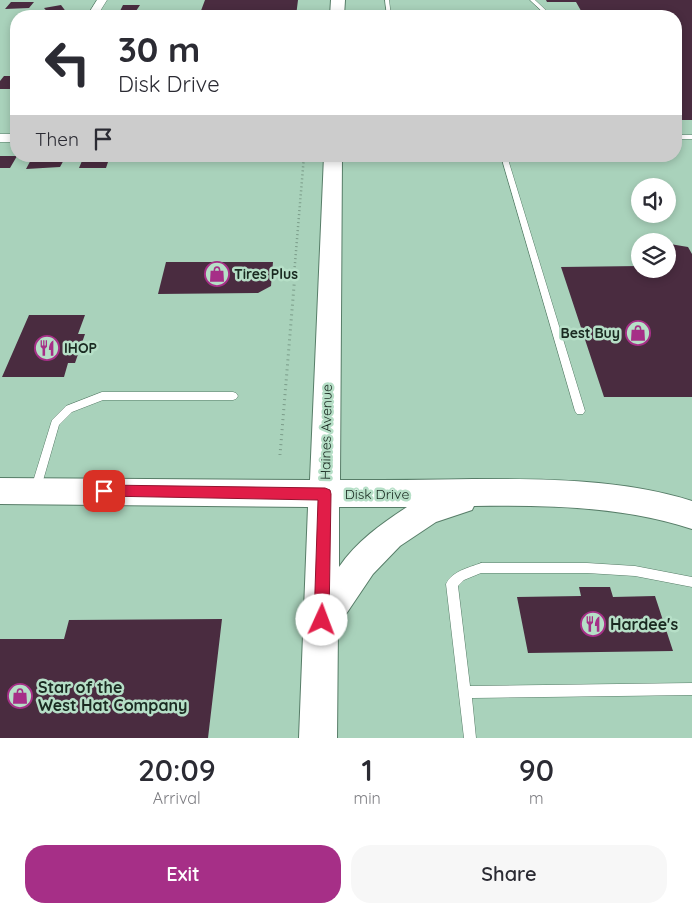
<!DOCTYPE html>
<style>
:root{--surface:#fff;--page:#f7f7f7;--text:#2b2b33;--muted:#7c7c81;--accent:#a62f87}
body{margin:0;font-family:Quicksand,sans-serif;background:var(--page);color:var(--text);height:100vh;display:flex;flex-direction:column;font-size:19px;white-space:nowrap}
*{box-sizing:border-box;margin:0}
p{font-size:16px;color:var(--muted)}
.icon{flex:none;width:28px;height:28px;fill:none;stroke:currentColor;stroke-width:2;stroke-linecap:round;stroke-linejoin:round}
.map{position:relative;height:738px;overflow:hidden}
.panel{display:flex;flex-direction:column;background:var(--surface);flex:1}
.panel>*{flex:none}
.banner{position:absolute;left:10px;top:10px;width:672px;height:152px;border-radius:20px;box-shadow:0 2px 8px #0003;background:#fff;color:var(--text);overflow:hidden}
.tools{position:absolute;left:631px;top:178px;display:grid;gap:10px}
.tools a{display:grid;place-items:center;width:45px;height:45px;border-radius:50%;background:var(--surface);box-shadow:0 2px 8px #0003;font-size:25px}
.pin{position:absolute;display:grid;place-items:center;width:42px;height:42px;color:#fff;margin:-21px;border-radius:10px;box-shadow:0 2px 8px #0006}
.me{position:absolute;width:55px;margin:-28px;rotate:2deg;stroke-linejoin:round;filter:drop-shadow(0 0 4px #0008)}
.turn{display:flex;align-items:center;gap:18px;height:105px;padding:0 25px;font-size:22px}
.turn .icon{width:65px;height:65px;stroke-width:2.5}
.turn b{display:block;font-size:35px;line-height:42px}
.then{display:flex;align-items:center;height:48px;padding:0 25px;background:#0003;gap:10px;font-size:19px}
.eta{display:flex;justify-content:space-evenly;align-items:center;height:85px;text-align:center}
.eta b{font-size:30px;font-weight:600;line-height:35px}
.action{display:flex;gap:10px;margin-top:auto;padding:10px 25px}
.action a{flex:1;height:58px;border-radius:20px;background:var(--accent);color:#fff;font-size:20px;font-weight:600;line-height:58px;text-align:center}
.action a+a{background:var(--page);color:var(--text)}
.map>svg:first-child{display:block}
.building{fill:#4a2c40}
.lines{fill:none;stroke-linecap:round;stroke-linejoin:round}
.lane-casing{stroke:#577d68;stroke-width:1}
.street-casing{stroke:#577d68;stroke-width:1}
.secondary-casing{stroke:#577d68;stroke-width:2}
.path-far1{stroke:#7b9c89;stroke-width:2.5;stroke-dasharray:1 3;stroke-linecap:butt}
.path{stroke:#7b9c89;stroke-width:3;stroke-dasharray:1 4;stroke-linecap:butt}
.lane{fill:#fff;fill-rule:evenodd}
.street{fill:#fff;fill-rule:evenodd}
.secondary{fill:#fff;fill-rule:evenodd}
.route{fill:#e11d48;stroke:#92132f}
.labels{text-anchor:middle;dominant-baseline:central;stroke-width:5;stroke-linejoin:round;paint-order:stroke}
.poi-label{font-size:14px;font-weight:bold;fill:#1a2a21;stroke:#b6dfc7;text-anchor:start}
.street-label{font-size:14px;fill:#1a2a21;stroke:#b6dfc7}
.near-poi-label{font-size:16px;font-weight:bold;fill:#1a2a21;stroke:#b6dfc7;text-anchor:start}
</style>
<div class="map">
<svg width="692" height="738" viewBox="0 0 692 738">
<rect width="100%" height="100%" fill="#a9d2bb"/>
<path class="building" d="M 205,0 L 298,0 L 296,16 L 199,16 Z
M 546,0 L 692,0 L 692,120 L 676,120 L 676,16 L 584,16 L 576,2 L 547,2 Z
M 11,2 L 34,2 L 29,8 L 5,9 Z
M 61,5 L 67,13 L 51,16 L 44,8 Z
M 123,5 L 140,5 L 134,14 L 118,15 Z
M 4,76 L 16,76 L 16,86 L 14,89 L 0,89 L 0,81 Z
M 0,156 L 17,156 L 10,168 L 0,168 Z
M 33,156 L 66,156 L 60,167 L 26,169 Z
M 84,156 L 110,156 L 106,168 L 79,168 Z
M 670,244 L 688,247 L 692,254 L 692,397 L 604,397 L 561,267 L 640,266 L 640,269 L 668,269 L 668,266 L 671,266 Z
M 166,262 L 273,262 L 271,286 L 258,293 L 158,294 Z
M 29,315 L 85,315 L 78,334 L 85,334 L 75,363 L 68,363 L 64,377 L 2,377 Z
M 579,587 L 610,587 L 613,597 L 655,596 L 673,651 L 528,653 L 517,597 L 581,596 Z
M 222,619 L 208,738 L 0,738 L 0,639 L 64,639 L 69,620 Z"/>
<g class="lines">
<defs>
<path id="lane" d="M 385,0 L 389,0 L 391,16 L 387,16 Z
M 530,0 L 535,0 L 552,16 L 547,16 Z
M 676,135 L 692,135 L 692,139 L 676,139 Z
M 501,156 L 507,156 L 585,411 L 583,414 L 577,414 L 575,411 Z
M 102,392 L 233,392 L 236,393 L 238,396 L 236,399 L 233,400 L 103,400 L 72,412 L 59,425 L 40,491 L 36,492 L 32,491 L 31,488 L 52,420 L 66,406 Z
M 481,563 L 587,563 L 635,566 L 692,577 L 692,587 L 635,576 L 587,573 L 481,573 L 464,580 L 458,586 L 470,686 L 692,683 L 692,695 L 472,698 L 476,738 L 464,738 L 446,584 C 452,571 468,568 481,563 Z"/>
<path id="street" d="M 97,0 L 107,0 L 97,16 L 87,16 Z
M 0,134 L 16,134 L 16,142 L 0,142 Z"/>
<path id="secondary" d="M 331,0 L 345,0 L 344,16 L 330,16 Z
M 324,156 L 342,156 L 340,480 C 384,480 429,480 473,479 C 546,479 622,479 692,501 L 692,529 C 622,506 547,505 474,506 L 472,510 L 436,522 L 400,546 L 373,574 L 338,626 L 337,738 L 299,738 L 308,507 L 0,504 L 0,478 L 310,480 ZM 339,507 L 407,507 C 381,524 357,541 339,567 Z"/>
</defs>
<use href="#lane" class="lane-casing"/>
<use href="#street" class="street-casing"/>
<use href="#secondary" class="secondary-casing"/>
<path class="path-far1" d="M 294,275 L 304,156"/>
<path class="path" d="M 280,455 L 295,274"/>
<use href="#lane" class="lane"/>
<use href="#street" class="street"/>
<use href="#secondary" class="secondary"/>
</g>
<path class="route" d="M 104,485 L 325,488 L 330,490 L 331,494 L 329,620 L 327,626 L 322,628 L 316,626 L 314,620 L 318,500 L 104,496 L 100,495 L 98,491 L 100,487 Z"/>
<defs>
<symbol id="shop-ring" viewBox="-11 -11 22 22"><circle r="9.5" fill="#b6dfc7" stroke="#a62f87" stroke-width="1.5"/><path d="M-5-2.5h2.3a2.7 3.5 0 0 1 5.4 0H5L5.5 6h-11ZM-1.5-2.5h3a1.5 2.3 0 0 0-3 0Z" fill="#a62f87"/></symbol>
<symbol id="restaurant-ring" viewBox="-11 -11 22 22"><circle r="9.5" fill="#b6dfc7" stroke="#a62f87" stroke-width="1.5"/><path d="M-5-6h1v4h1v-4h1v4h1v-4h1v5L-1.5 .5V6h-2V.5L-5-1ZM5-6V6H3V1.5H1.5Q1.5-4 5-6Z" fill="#a62f87"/></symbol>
</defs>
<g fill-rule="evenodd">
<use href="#shop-ring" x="203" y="260" width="28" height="28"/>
<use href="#shop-ring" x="624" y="319" width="28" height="28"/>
<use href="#restaurant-ring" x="33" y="334" width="28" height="28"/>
<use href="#restaurant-ring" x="579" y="610" width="28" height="28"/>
<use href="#shop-ring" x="6" y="682" width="28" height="28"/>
</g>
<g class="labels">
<g class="poi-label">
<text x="234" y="274">Tires Plus</text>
<text x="620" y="333" text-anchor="end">Best Buy</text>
<text x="64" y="348">IHOP</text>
</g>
<g class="street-label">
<text transform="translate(326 432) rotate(-89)">Haines Avenue</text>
<text x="377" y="494">Disk Drive</text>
</g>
<g class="near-poi-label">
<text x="610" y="624">Hardee's</text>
<text x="38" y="687">Star of the<tspan x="38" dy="18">West Hat Company</tspan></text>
</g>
</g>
</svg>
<div class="tools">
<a><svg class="icon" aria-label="sound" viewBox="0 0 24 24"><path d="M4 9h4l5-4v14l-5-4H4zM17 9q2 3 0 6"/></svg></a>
<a><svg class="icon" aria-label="layers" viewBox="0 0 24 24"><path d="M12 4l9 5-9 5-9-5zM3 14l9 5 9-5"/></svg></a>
</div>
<div class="pin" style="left:104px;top:491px;background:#d93025"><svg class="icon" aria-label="arrive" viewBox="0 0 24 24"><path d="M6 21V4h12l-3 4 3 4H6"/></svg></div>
<svg class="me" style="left:322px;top:620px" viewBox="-20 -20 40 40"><circle r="19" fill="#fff"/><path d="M0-13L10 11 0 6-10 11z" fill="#e11d48"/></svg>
<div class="banner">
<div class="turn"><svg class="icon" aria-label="left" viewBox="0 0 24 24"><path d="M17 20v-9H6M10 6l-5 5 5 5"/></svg><div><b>30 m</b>Disk Drive</div></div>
<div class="then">Then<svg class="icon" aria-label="arrive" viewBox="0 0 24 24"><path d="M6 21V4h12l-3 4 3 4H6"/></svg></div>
</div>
</div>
<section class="panel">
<div class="eta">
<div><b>20:09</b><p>Arrival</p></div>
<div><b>1</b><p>min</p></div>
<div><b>90</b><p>m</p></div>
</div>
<div class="action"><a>Exit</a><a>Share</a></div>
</section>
